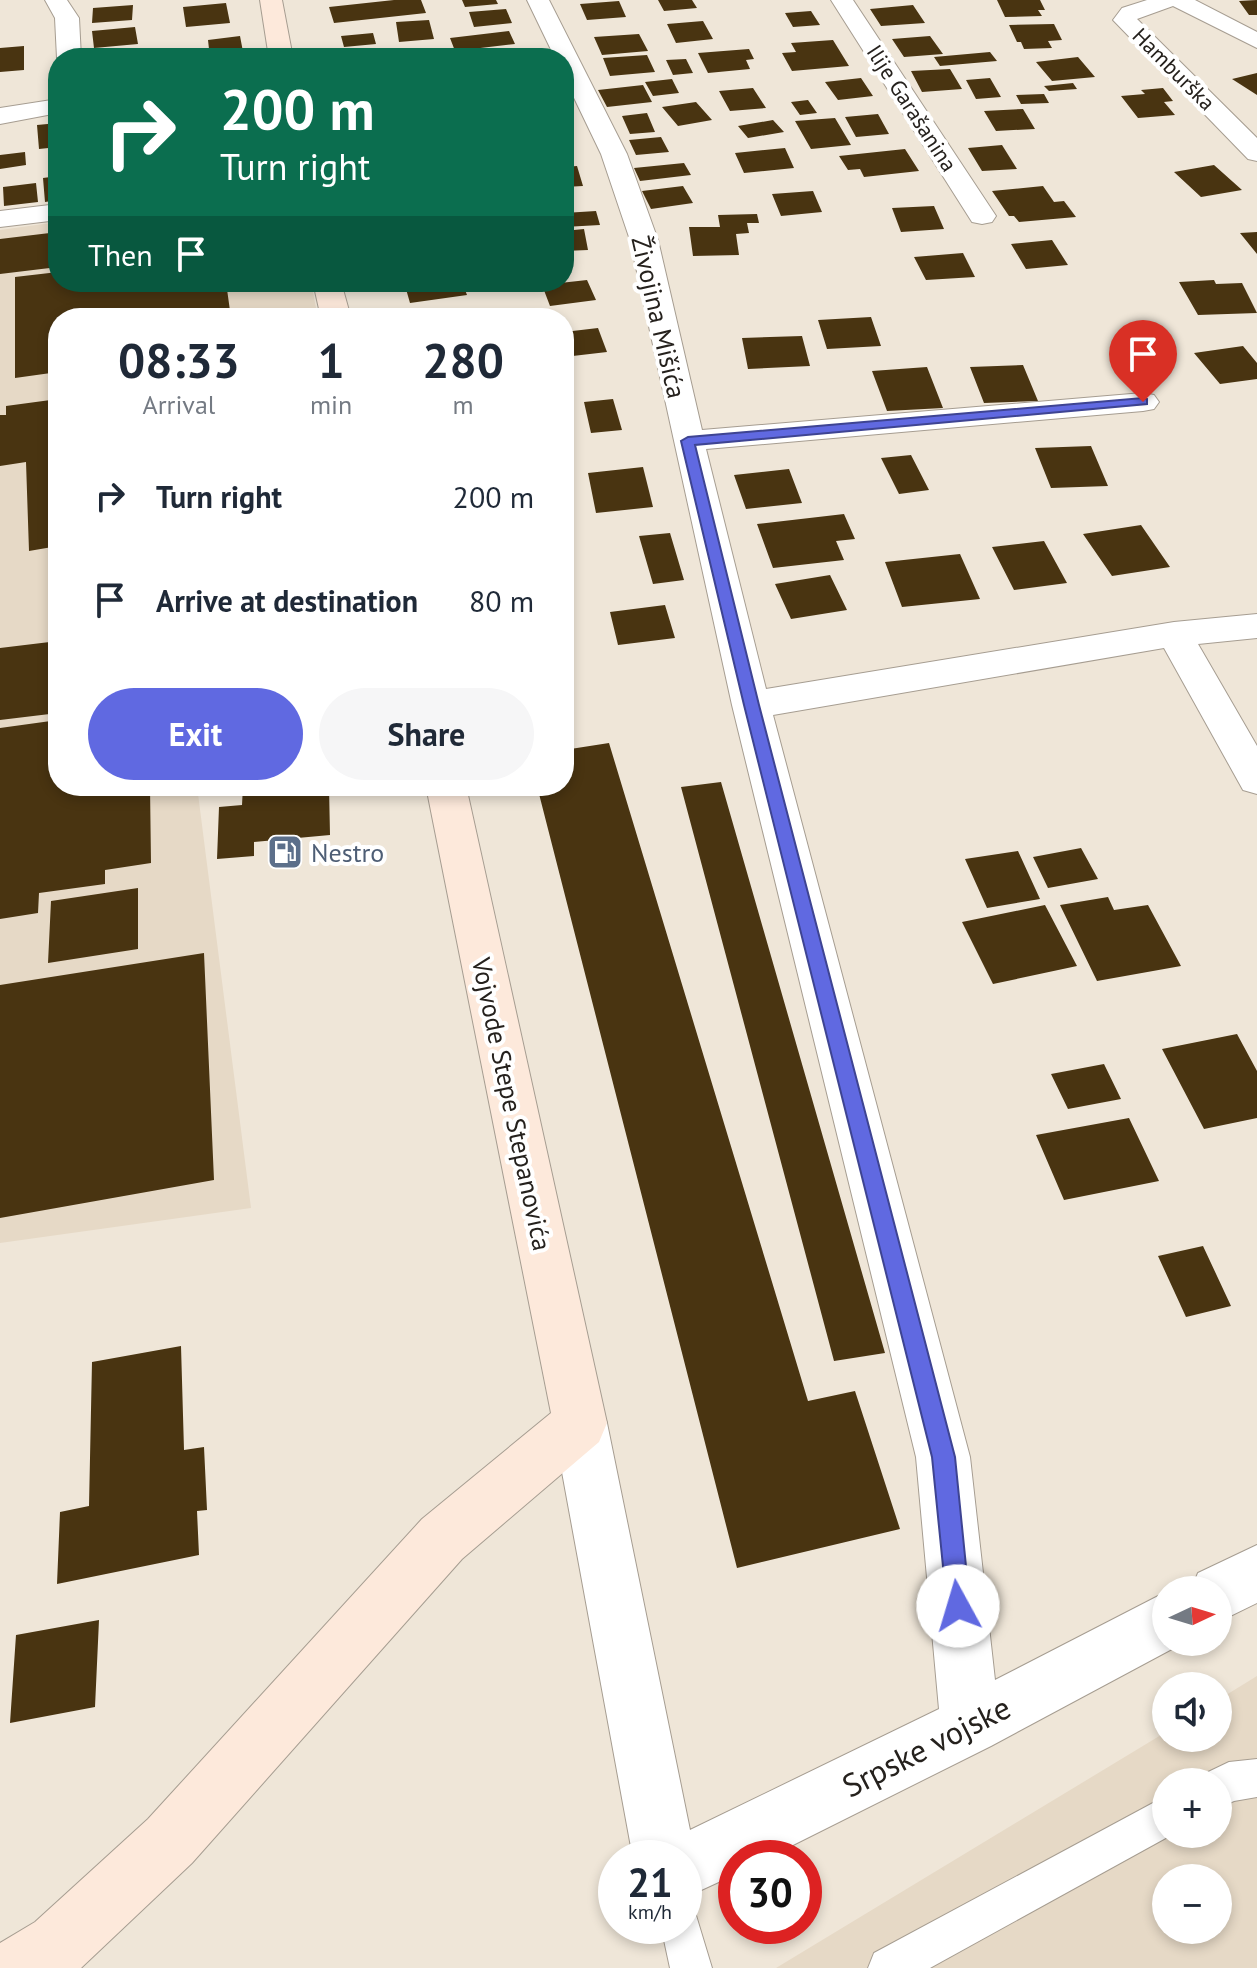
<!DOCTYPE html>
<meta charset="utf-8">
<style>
:root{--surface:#fff;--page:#f6f6f7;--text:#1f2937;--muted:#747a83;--accent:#6069e1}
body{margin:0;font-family:"PT Sans",sans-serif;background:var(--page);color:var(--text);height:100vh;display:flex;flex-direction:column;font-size:30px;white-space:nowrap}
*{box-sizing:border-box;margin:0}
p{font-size:26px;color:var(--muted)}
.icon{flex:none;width:44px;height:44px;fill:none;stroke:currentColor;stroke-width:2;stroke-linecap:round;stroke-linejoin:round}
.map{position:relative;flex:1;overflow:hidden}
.sheet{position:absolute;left:48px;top:308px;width:526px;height:488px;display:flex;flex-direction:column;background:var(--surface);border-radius:32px;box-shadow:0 4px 12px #0003}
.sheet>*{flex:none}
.top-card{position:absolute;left:48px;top:48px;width:526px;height:244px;border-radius:32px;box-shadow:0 4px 12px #0003;background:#0b6e4f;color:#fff;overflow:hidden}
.needle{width:52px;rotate:86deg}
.controls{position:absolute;left:1152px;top:1576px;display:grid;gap:16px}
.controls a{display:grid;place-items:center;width:80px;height:80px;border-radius:50%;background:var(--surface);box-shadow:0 4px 12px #0003;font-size:40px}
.speed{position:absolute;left:598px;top:1840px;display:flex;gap:16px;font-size:40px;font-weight:700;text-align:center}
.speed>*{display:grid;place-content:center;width:104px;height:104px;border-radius:50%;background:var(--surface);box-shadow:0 4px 12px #0003;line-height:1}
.speed small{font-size:20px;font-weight:400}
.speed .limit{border:12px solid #d22;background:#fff;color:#111}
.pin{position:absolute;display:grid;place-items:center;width:68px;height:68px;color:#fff;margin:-82px -34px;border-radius:50% 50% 50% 0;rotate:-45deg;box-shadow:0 0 8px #0007}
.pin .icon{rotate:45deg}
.me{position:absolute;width:88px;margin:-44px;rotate:354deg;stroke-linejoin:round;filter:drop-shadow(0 0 6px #0008)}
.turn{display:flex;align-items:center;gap:28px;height:168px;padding:0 40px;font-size:36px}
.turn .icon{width:104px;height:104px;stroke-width:2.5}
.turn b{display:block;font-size:56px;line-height:68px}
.then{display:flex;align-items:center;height:76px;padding:0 40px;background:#0003;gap:16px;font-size:30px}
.eta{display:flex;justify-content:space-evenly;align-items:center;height:136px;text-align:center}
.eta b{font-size:48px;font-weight:700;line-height:56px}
.primary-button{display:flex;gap:16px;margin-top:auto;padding:16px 40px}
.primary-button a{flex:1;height:92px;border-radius:48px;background:var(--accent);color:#fff;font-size:32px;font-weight:700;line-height:92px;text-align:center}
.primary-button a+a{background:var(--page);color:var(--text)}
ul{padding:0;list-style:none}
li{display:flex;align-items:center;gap:24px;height:104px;padding:0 40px}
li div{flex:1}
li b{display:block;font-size:30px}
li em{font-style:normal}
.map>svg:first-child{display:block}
.built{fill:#e6d9c6;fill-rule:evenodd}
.building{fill:#493411}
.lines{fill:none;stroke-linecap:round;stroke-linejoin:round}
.lane-casing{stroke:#a69d91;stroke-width:2}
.street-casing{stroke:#a69d91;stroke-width:2}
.secondary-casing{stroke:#a69d91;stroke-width:2}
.lane{fill:#fff;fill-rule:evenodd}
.street{fill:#fff;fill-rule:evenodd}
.secondary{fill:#fde9db;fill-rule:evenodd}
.route{fill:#6069e1;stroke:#3e4492;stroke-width:2}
.labels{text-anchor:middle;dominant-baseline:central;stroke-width:8;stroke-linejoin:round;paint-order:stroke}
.far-street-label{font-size:22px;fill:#25211d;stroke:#fff}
.street-label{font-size:26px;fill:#25211d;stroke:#fff}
.service-label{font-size:26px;fill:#4e5e75;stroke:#fff;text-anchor:start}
.near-street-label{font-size:32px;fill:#25211d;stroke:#fff}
</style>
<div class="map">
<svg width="1257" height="1968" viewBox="0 0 1257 1968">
<rect width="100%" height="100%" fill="#efe6d8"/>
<path class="built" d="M 58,222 L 58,282 L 311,282 L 318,318 L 58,318 L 58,786 L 197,786 L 251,1208 L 0,1243 L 0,230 Z
M 1257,1676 L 1257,1968 L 776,1968 L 1166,1732 L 1166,1738 L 1218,1738 L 1218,1700 ZM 1166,1782 L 1218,1782 L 1218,1834 L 1166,1834 ZM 1166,1878 L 1218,1878 L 1218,1930 L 1166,1930 Z"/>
<path class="building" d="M 394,0 L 421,0 L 426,13 L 334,23 L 329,7 Z
M 462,0 L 496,0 L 498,4 L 465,7 Z
M 658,0 L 692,0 L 697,8 L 664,11 Z
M 997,0 L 1040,0 L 1045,10 L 1038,10 L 1042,16 L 1005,17 Z
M 1257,0 L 1257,15 L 1249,15 L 1239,1 Z
M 619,1 L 626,17 L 587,20 L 580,4 Z
M 226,3 L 230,23 L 186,27 L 183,7 Z
M 133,5 L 132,20 L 92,23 L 93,8 Z
M 913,5 L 925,23 L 881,26 L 870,9 Z
M 506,9 L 512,23 L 474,27 L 469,12 Z
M 811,11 L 820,25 L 793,27 L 785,13 Z
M 429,20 L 434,39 L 399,42 L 396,22 Z
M 703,21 L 713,39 L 676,43 L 667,24 Z
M 1054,24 L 1062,40 L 1048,41 L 1052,48 L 1024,49 L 1021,42 L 1017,42 L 1009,25 Z
M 135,27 L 138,44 L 94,48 L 92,31 Z
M 509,31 L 515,44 L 455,51 L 450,38 Z
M 373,33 L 376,44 L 344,47 L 341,36 Z
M 639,34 L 648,51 L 602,55 L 594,37 Z
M 240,36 L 244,57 L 210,58 L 208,40 Z
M 930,36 L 943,54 L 904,57 L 892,39 Z
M 833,40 L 849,66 L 792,71 L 782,53 L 796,52 L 791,43 Z
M 24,46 L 24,70 L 0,72 L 0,48 Z
M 749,49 L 754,59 L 746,60 L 750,69 L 708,73 L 698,53 Z
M 990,52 L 997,61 L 940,66 L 934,57 Z
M 647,55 L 655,72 L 610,76 L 603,58 Z
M 1078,57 L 1095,77 L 1052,81 L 1036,62 Z
M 686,59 L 693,73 L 673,75 L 666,60 Z
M 950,69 L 962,89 L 922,92 L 911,71 Z
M 1257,73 L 1257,95 L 1232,79 Z
M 861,78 L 873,96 L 838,100 L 825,82 Z
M 990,78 L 1001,97 L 976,99 L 966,80 Z
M 672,79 L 679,93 L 653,96 L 645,82 Z
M 1073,83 L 1077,89 L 1049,91 L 1044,86 Z
M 643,85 L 652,102 L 607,107 L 598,90 Z
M 753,88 L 766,108 L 730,111 L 719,91 Z
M 1163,88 L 1173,101 L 1164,102 L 1175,115 L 1138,118 L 1121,96 L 1145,94 L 1141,90 Z
M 1044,94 L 1049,103 L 1021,104 L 1016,95 Z
M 808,100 L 817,113 L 800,115 L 791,102 Z
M 696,102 L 712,120 L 678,126 L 662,107 Z
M 1023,109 L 1035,129 L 996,131 L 984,111 Z
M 647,113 L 655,132 L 630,134 L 622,116 Z
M 878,114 L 889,134 L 856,137 L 845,117 Z
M 835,118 L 851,145 L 811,149 L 795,121 Z
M 773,120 L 784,132 L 748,138 L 738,126 Z
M 58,123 L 58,147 L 39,149 L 37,125 Z
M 661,137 L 669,152 L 636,155 L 629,140 Z
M 1002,145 L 1017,169 L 982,171 L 968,148 Z
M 785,148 L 794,168 L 744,173 L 735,153 Z
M 905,149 L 919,171 L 864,177 L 860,169 L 848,170 L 839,156 Z
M 25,152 L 26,165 L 0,169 L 0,155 Z
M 684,163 L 691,175 L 640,181 L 634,168 Z
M 1214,165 L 1242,190 L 1201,197 L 1174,172 Z
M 577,166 L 583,186 L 564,187 L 564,167 Z
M 58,176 L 58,200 L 45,202 L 43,178 Z
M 36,183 L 38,202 L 4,206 L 3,187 Z
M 683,186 L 693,203 L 651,209 L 642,191 Z
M 1043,186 L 1054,202 L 1064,201 L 1076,217 L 1019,222 L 1014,216 L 1009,216 L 992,191 Z
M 813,191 L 822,212 L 781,216 L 772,194 Z
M 934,206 L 944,229 L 901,232 L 892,208 Z
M 596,211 L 600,225 L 564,227 L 564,213 Z
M 757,214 L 759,223 L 747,223 L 749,233 L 736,234 L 739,255 L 693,256 L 689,227 L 720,227 L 718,215 Z
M 584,229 L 588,250 L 564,251 L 564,231 Z
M 58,232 L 58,267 L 0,274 L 0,239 Z
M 1257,232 L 1257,254 L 1240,233 Z
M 1052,240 L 1068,265 L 1026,269 L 1011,244 Z
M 963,253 L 975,277 L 926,280 L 914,257 Z
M 58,272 L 58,282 L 226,282 L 231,318 L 58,318 L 58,372 L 15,378 L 15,277 Z
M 587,280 L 596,300 L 550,306 L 542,285 Z
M 1214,280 L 1216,284 L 1242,283 L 1257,313 L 1198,315 L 1179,282 Z
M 404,282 L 462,282 L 467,295 L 410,303 Z
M 871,317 L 881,346 L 827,349 L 818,320 Z
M 598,328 L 607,352 L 564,357 L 564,332 Z
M 802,336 L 810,366 L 748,369 L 742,338 Z
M 1243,346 L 1257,363 L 1257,379 L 1220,384 L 1194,353 Z
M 1023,365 L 1038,401 L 984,403 L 970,367 Z
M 927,367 L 943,408 L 887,411 L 872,371 Z
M 58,399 L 58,546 L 29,551 L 26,462 L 0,466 L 0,415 L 6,415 L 6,406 Z
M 613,399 L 622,430 L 591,433 L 584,402 Z
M 1091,446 L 1108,486 L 1051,488 L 1035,448 Z
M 911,455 L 929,490 L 899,494 L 881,458 Z
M 643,467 L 653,507 L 596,513 L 588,473 Z
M 789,469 L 802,503 L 746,509 L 734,475 Z
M 844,514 L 855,539 L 836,541 L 844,560 L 773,568 L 757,524 Z
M 1141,525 L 1170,567 L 1112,576 L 1083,534 Z
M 670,533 L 684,580 L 653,584 L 639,536 Z
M 1044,541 L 1067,583 L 1014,590 L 992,547 Z
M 960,554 L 980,599 L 902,607 L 885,562 Z
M 830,575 L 847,610 L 791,619 L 775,584 Z
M 665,605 L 675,638 L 618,645 L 610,612 Z
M 58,641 L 58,713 L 0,720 L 0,648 Z
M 58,720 L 58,786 L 150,786 L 151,863 L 105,870 L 105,884 L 39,893 L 38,913 L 0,919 L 0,728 Z
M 609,743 L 808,1401 L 855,1391 L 900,1529 L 737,1568 L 537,786 L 564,786 L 564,750 Z
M 721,782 L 885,1353 L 834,1361 L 681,787 Z
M 243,786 L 329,786 L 330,835 L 254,842 L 254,856 L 217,859 L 219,807 L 242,805 Z
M 1081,848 L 1098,879 L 1048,888 L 1033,857 Z
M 1018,851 L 1040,899 L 987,908 L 965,859 Z
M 138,888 L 138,949 L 48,963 L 51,901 Z
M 1108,897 L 1114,910 L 1148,905 L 1181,966 L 1097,981 L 1060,905 Z
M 1045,905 L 1077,966 L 993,984 L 962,922 Z
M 204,953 L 214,1180 L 0,1218 L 0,985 Z
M 1237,1034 L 1257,1071 L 1257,1118 L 1204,1129 L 1162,1049 Z
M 1104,1064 L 1121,1099 L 1068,1109 L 1051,1074 Z
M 1129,1118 L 1159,1181 L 1064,1200 L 1036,1135 Z
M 1203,1246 L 1231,1306 L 1186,1317 L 1158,1256 Z
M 181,1346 L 184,1450 L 204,1447 L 207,1510 L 197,1511 L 199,1555 L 57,1584 L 60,1512 L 89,1506 L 92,1362 Z
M 99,1620 L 95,1707 L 10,1723 L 16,1635 Z"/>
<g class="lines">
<defs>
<path id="lane" d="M 1257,1759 L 1257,1797 L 1234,1801 L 1218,1808 L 1218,1782 L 1201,1782 L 1204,1774 L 1229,1762 Z
M 1166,1796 L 1166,1834 L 1173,1834 L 930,1968 L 868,1968 L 874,1953 Z
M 684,1907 L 695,1912 L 712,1968 L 670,1968 L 661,1926 L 684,1926 Z"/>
<path id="street" d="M 45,0 L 67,0 L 79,18 L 81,58 L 57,58 L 55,18 Z
M 527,0 L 549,0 L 627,154 L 658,240 L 702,430 L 1143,393 L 1154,395 L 1159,402 L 1154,409 L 1143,411 L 706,449 L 766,689 L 1174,622 L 1257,614 L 1257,638 L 1198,644 L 1257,746 L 1257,794 L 1243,790 L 1164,648 L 773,715 L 970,1457 L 995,1680 L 1166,1592 L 1166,1642 L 1185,1642 L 991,1746 L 767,1858 L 736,1858 L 736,1874 L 684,1898 L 684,1858 L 633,1858 L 553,1423 L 561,1404 L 580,1397 L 599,1404 L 607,1423 L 690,1830 L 939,1709 L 916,1457 L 732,705 L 630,240 L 601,154 L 564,77 L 564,58 L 555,58 Z
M 831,0 L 853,0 L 996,216 L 992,222 L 982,224 L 972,222 Z
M 1147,0 L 1195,0 L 1257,32 L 1257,48 L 1173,6 L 1137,19 L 1257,138 L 1257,161 L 1248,159 L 1113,20 L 1122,8 Z
M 58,99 L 58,113 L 0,124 L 0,108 Z
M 58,204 L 58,220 L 0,227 L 0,211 Z
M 1257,1545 L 1257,1603 L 1218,1622 L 1218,1590 L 1191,1590 L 1198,1573 Z"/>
<path id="secondary" d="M 260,0 L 282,0 L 293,58 L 269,58 Z
M 313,282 L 341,282 L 351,318 L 321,318 Z
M 426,786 L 466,786 L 607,1423 L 599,1442 L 462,1559 L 192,1863 L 81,1968 L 0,1968 L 0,1943 L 35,1922 L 148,1819 L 422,1519 L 551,1413 Z"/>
</defs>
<use href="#lane" class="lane-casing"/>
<use href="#street" class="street-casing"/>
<use href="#secondary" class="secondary-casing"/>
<use href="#lane" class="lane"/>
<use href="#street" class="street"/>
<use href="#secondary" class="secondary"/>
</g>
<path class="route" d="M 1143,398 L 1147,399 L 1147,404 L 695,445 L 759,705 L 955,1457 L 970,1606 L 967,1614 L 958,1618 L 950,1614 L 947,1606 L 932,1457 L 744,705 L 681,441 L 688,437 Z"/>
<defs>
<symbol id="fuel-square" viewBox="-11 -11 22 22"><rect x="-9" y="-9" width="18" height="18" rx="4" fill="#5c6f8a" stroke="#fff"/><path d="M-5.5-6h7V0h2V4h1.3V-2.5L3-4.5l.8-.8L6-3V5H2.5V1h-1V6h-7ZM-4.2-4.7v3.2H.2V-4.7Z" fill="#fff"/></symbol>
</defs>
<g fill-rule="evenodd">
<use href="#fuel-square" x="265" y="832" width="40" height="40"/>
</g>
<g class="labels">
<g class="far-street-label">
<text transform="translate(1174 69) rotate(45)">Hamburška</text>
<text transform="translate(912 108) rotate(57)">Ilije Garašanina</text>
</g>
<g class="street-label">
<text transform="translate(659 317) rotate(77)">Živojina Mišića</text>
<text transform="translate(512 1104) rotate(78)">Vojvode Stepe Stepanovića</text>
</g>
<g class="service-label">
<text x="311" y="852">Nestro</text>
</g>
<g class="near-street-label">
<text transform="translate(926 1746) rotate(-27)">Srpske vojske</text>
</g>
</g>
</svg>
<div class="controls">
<a><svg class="needle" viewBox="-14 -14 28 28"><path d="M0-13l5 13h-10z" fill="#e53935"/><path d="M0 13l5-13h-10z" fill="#747a83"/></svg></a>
<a><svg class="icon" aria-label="sound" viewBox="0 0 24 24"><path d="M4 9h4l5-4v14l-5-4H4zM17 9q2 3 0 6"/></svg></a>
<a>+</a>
<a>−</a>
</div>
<div class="speed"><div>21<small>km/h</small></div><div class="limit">30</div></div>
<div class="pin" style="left:1143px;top:402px;background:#d93025"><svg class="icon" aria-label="arrive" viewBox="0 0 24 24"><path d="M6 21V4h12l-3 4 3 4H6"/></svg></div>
<svg class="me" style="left:958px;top:1606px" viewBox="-20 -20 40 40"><circle r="19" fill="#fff"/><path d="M0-13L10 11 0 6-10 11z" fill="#6069e1"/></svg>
<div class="top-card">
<div class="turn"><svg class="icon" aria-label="right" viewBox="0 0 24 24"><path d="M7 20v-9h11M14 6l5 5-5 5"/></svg><div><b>200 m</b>Turn right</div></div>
<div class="then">Then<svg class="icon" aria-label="arrive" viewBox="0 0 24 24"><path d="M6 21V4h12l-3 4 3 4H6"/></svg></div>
</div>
<section class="sheet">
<div class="eta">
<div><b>08:33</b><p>Arrival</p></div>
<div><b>1</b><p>min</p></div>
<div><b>280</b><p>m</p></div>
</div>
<ul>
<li><svg class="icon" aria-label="right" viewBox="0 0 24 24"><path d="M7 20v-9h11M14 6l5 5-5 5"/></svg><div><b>Turn right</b></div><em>200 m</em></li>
<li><svg class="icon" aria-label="arrive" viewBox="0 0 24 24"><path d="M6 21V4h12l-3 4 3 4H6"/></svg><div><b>Arrive at destination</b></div><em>80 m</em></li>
</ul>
<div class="primary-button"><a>Exit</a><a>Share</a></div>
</section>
</div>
